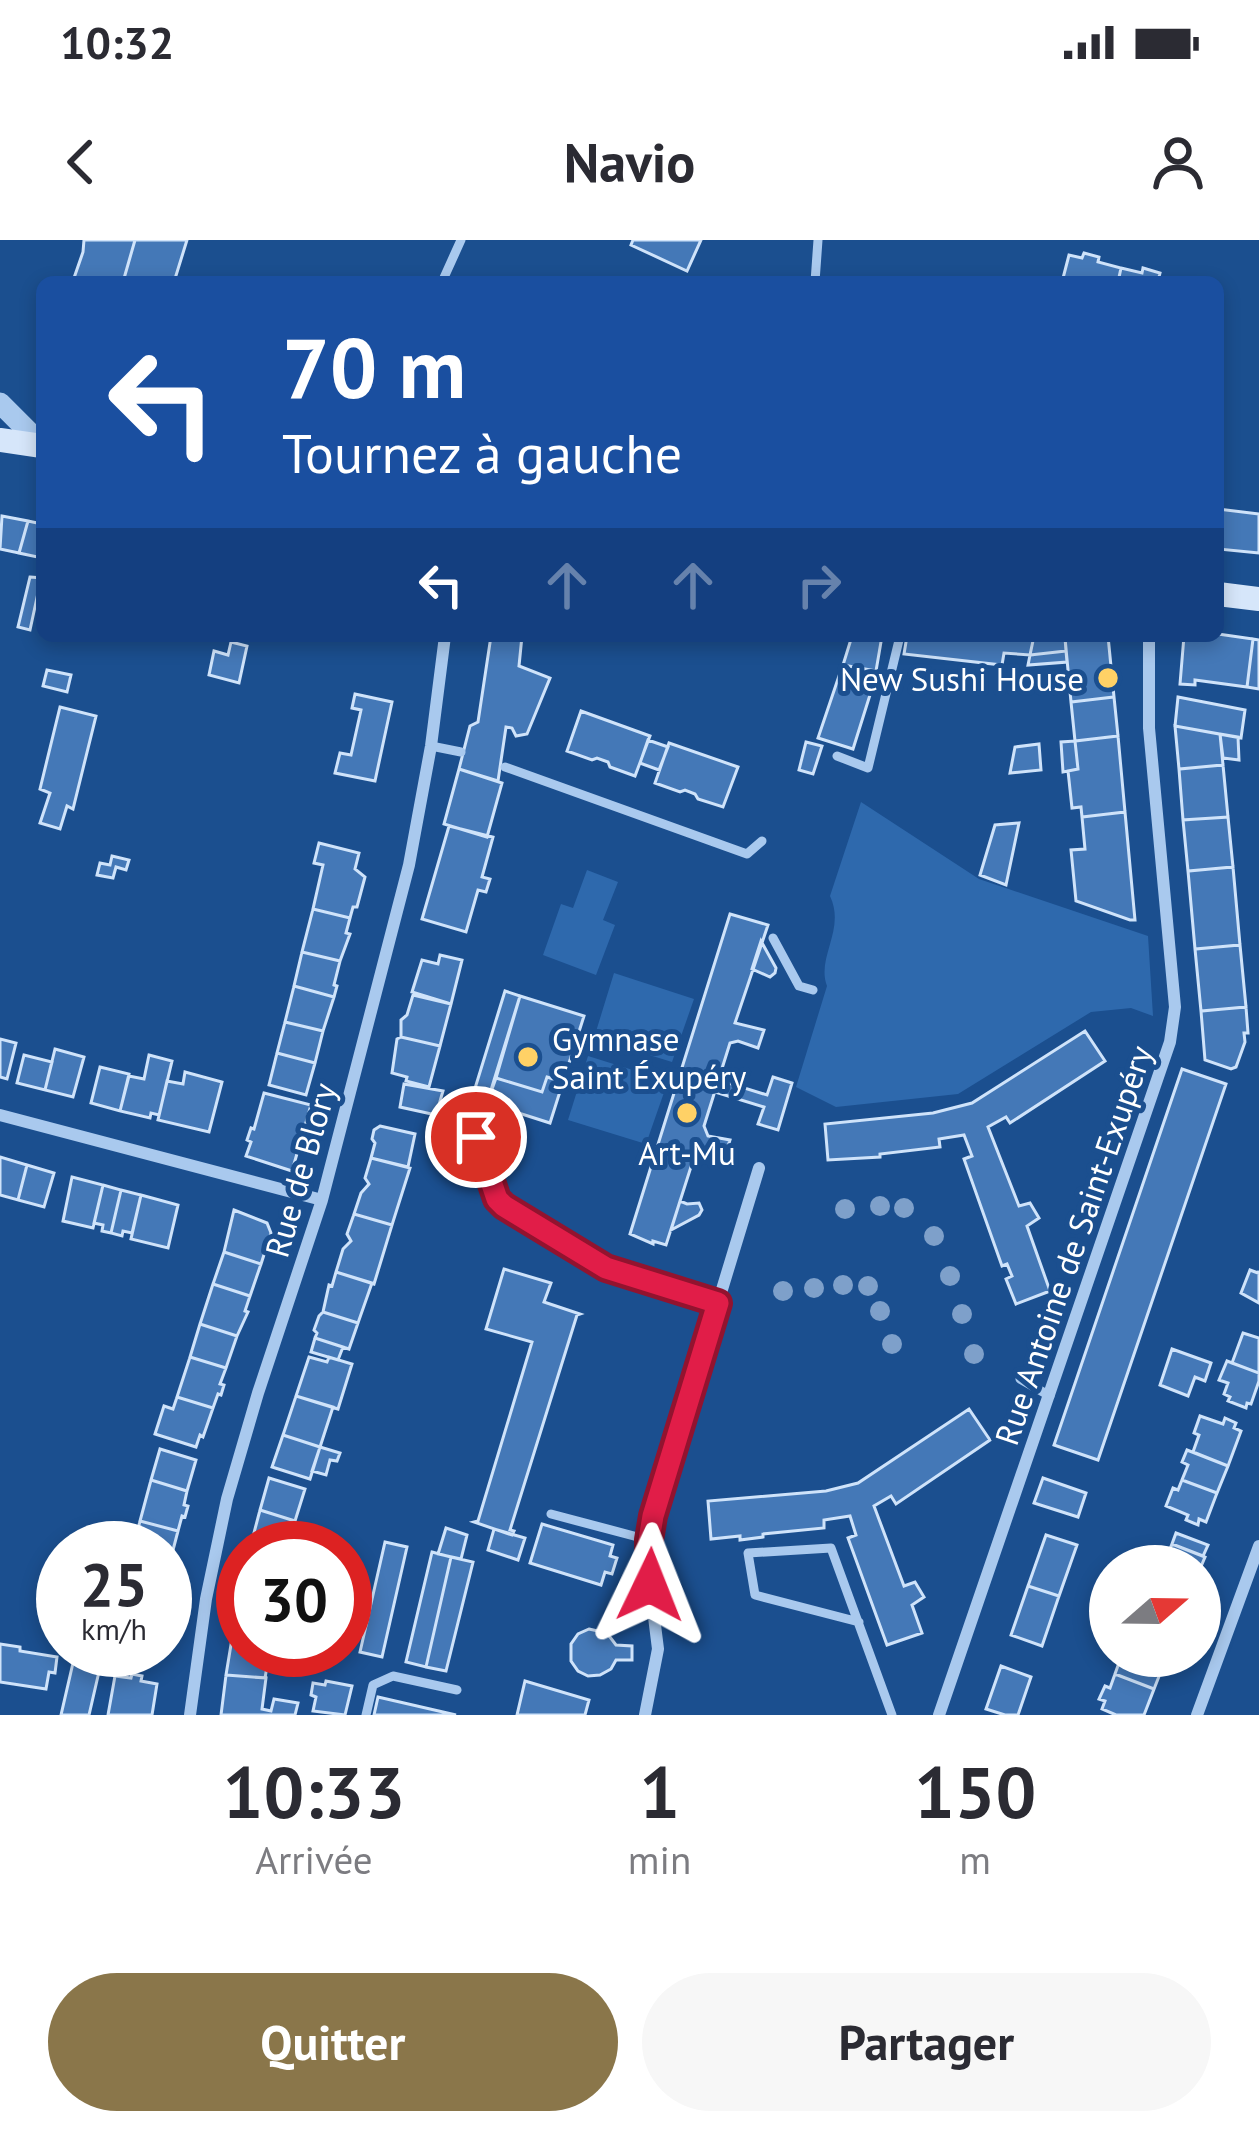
<!DOCTYPE html>
<html lang="fr">
<meta charset="utf-8">
<style>
:root{--surface:#fff;--page:#f7f7f7;--text:#2b2b33;--muted:#7c7c81;--accent:#8a764a}
body{margin:0;font-family:"PT Sans",sans-serif;background:var(--page);color:var(--text);height:100vh;display:flex;flex-direction:column;font-size:45px;white-space:nowrap}
*{box-sizing:border-box;margin:0}
p{font-size:39px;color:var(--muted)}
.icon{flex:none;width:66px;height:66px;fill:none;stroke:currentColor;stroke-width:2;stroke-linecap:round;stroke-linejoin:round}
.map{position:relative;height:1475px;overflow:hidden}
.side{display:flex;flex-direction:column;background:var(--surface);flex:1}
.side>*{flex:none}
.banner{position:absolute;left:36px;top:36px;width:1188px;height:366px;border-radius:18px;box-shadow:0 6px 18px #0003;background:#1a4fa0;color:#fff;overflow:hidden}
.needle{width:78px;rotate:70deg}
.fabs{position:absolute;left:1089px;top:1305px;display:grid;gap:24px}
.fabs a{display:grid;place-items:center;width:132px;height:132px;border-radius:50%;background:var(--surface);box-shadow:0 6px 18px #0003;font-size:60px}
.speed{position:absolute;left:36px;top:1281px;display:flex;gap:24px;font-size:60px;font-weight:700;text-align:center}
.speed>*{display:grid;place-content:center;width:156px;height:156px;border-radius:50%;background:var(--surface);box-shadow:0 6px 18px #0003;line-height:1}
.speed small{font-size:30px;font-weight:400}
.speed .limit{border:18px solid #d22;background:#fff;color:#111}
.pin{position:absolute;display:grid;place-items:center;width:102px;height:102px;color:#fff;margin:-51px;border:6px solid #fff;border-radius:50%;box-shadow:0 3px 12px #0007}
.me{position:absolute;width:132px;margin:-66px;rotate:2deg;stroke-linejoin:round;filter:drop-shadow(0 0 9px #0008)}
.turn{display:flex;align-items:center;gap:42px;height:252px;padding:0 48px;font-size:54px}
.turn .icon{width:156px;height:156px;stroke-width:2.5}
.turn b{display:block;font-size:84px;line-height:102px}
.lanes{display:flex;align-items:center;height:114px;padding:0 48px;background:#0003;justify-content:center;gap:60px;direction:ltr}
.lanes .off{opacity:.35}
.eta{display:flex;justify-content:space-evenly;align-items:center;height:204px;text-align:center}
.eta b{font-size:72px;font-weight:800;line-height:84px}
.button{display:flex;gap:24px;margin-top:auto;padding:24px 48px}
.button a{flex:1;height:138px;border-radius:72px;background:var(--accent);color:#fff;font-size:48px;font-weight:800;line-height:138px;text-align:center}
.button a+a{background:var(--page);color:var(--text)}
.status{display:flex;justify-content:space-between;align-items:center;height:84px;padding:0 60px;background:var(--surface);direction:ltr}
.status svg{height:33px;fill:currentColor}
header{display:flex;justify-content:space-between;align-items:center;height:156px;padding:0 48px;background:var(--surface);font-size:54px;font-weight:800}
.map>svg:first-child{display:block}
.green{fill:#2e69ad}
.building{fill:#4478b7;stroke:#cfe3fa;stroke-width:3}
.lines{fill:none;stroke-linecap:round;stroke-linejoin:round}
.service{stroke:#a9c9ee;stroke-width:9}
.minor{stroke:#a9c9ee;stroke-width:12}
.tertiary{stroke:#a9c9ee;stroke-width:21}
.secondary{stroke:#d6e6fa;stroke-width:24}
.tree{fill:#7ea0ca}
.route-casing{stroke:#92132f;stroke-width:30}
.route{stroke:#e11d48;stroke-width:21}
.poi-dot{fill:#ffd166;stroke:#1b4f8f;stroke-width:4.5}
.labels{text-anchor:middle;dominant-baseline:central;stroke-width:10;stroke-linejoin:round;paint-order:stroke}
.poi-label{font-size:33px;fill:#fff;stroke:#1b4f8f;text-anchor:end}
.street-label{font-size:33px;fill:#fff;stroke:#1b4f8f}
</style>
<div class="status"><b>10:32</b><svg viewBox="0 0 49 12"><path d="M0 12V9h3v3zM5 12V6h3v6zM10 12V3h3v9zM15 12V0h3v12zM26 1h20v11H26zM47 4h2v5h-2z"/></svg></div>
<header><svg class="icon" aria-label="back" viewBox="0 0 24 24"><path d="M15 5l-7 7 7 7"/></svg>Navio<svg class="icon" aria-label="person" viewBox="0 0 24 24"><circle cx="12" cy="8" r="4"/><path d="M4 21q1-7 8-7t8 7"/></svg></header>
<div class="map">
<svg width="1259" height="1475" viewBox="0 0 1259 1475">
<rect width="100%" height="100%" fill="#1b4f8f"/>
<path class="green" d="M 861,562 L 979,639 L 1148,696 L 1153,776 L 1131,768 L 1091,772 L 958,854 L 836,867 L 796,847 L 827,746 C 816,717 846,690 830,656 Z
M 587,630 L 618,642 L 603,680 L 615,685 L 596,735 L 543,715 L 561,664 L 573,668 Z
M 614,733 L 694,759 L 672,822 L 594,798 Z
M 588,816 L 668,841 L 646,904 L 568,880 Z"/>
<path class="building" d="M 84,0 L 135,0 L 123,42 L 78,42 L 79,40 L 74,38 L 83,12 Z
M 135,0 L 187,0 L 174,42 L 123,42 Z
M 633,0 L 701,0 L 687,31 L 631,5 Z
M 1084,13 L 1099,17 L 1098,22 L 1121,28 L 1118,42 L 1062,42 L 1069,15 L 1082,18 Z
M 1121,28 L 1142,33 L 1143,28 L 1160,33 L 1159,37 L 1171,42 L 1118,42 Z
M 1218,269 L 1259,274 L 1259,313 L 1218,309 Z
M 2,276 L 28,281 L 19,313 L 0,309 Z
M 28,281 L 42,284 L 42,318 L 19,313 Z
M 30,337 L 42,338 L 42,355 L 38,353 L 30,390 L 18,387 Z
M 1218,394 L 1253,399 L 1247,447 L 1195,440 L 1195,445 L 1180,444 L 1184,396 Z
M 491,396 L 522,396 L 519,426 L 550,438 L 527,494 L 516,496 L 512,488 L 506,487 L 498,541 L 459,529 L 470,486 L 478,482 Z
M 852,396 L 882,396 L 876,431 L 843,425 Z
M 907,396 L 1034,396 L 1030,415 L 1004,413 L 1002,425 L 904,414 Z
M 1034,396 L 1090,396 L 1065,398 L 1066,411 L 1030,415 Z
M 1108,396 L 1114,457 L 1071,462 L 1065,398 Z
M 1253,399 L 1259,400 L 1259,449 L 1247,447 Z
M 231,402 L 247,406 L 239,443 L 209,435 L 214,411 L 228,415 Z
M 1066,411 L 1067,422 L 1028,425 L 1030,415 Z
M 47,430 L 71,435 L 67,452 L 43,446 Z
M 840,433 L 875,439 L 853,509 L 818,498 Z
M 355,454 L 392,462 L 375,541 L 335,533 L 340,513 L 351,515 L 361,470 L 352,468 Z
M 1114,457 L 1118,496 L 1075,501 L 1071,462 Z
M 1178,457 L 1245,470 L 1241,498 L 1175,486 Z
M 60,467 L 96,476 L 73,569 L 67,566 L 60,589 L 40,583 L 50,553 L 40,549 Z
M 581,471 L 650,496 L 635,536 L 610,527 L 608,522 L 597,518 L 592,520 L 567,511 Z
M 1175,486 L 1220,494 L 1223,525 L 1179,529 Z
M 1220,494 L 1238,497 L 1239,520 L 1223,518 Z
M 1118,496 L 1125,572 L 1082,577 L 1081,567 L 1072,568 L 1068,531 L 1078,529 L 1075,501 Z
M 648,500 L 668,507 L 659,530 L 640,523 Z
M 1075,501 L 1078,529 L 1063,532 L 1061,502 Z
M 806,502 L 822,506 L 813,534 L 799,530 Z
M 669,503 L 738,527 L 723,567 L 698,559 L 695,554 L 685,550 L 680,552 L 655,543 Z
M 1039,504 L 1041,530 L 1010,533 L 1015,507 Z
M 1223,525 L 1228,577 L 1183,580 L 1179,529 Z
M 459,529 L 502,543 L 487,597 L 444,584 Z
M 1125,572 L 1135,680 L 1130,680 L 1076,661 L 1071,610 L 1085,609 L 1082,577 Z
M 1228,577 L 1233,627 L 1188,631 L 1183,580 Z
M 1019,583 L 1006,645 L 980,635 L 995,585 Z
M 449,586 L 493,597 L 482,637 L 490,639 L 486,652 L 478,650 L 466,692 L 422,679 Z
M 319,603 L 359,613 L 355,629 L 365,637 L 357,667 L 353,667 L 350,678 L 313,669 L 323,625 L 314,623 Z
M 112,616 L 129,620 L 126,630 L 116,627 L 113,638 L 97,635 L 100,623 L 110,625 Z
M 1233,627 L 1240,705 L 1195,709 L 1188,631 Z
M 313,669 L 350,678 L 346,693 L 350,694 L 340,721 L 302,712 Z
M 730,674 L 768,685 L 735,783 L 764,790 L 758,808 L 738,801 L 730,803 L 704,886 L 708,896 L 730,900 L 724,919 L 697,908 L 666,1005 L 653,1001 L 653,1004 L 630,994 Z
M 761,701 L 776,728 L 775,733 L 770,737 L 752,729 Z
M 1240,705 L 1246,767 L 1201,771 L 1195,709 Z
M 302,712 L 340,721 L 334,745 L 337,746 L 334,757 L 294,746 Z
M 440,715 L 462,720 L 451,764 L 412,752 L 422,720 L 438,724 Z
M 294,746 L 334,757 L 323,791 L 285,782 Z
M 505,751 L 520,756 L 487,863 L 472,858 Z
M 413,755 L 451,764 L 440,806 L 401,797 L 401,780 L 407,775 Z
M 520,756 L 584,776 L 563,842 L 547,837 L 542,852 L 496,838 Z
M 1246,767 L 1248,793 L 1244,793 L 1245,802 L 1236,827 L 1231,829 L 1205,820 L 1201,771 Z
M 285,782 L 323,791 L 315,823 L 277,813 Z
M 1085,791 L 1105,821 L 1010,883 L 1006,877 L 988,887 L 1019,966 L 1030,963 L 1039,978 L 1027,986 L 1050,1051 L 1016,1064 L 1006,1039 L 1012,1036 L 1007,1024 L 1002,1026 L 964,919 L 972,916 L 964,895 L 939,899 L 940,907 L 880,914 L 880,917 L 828,920 L 825,884 L 933,873 L 972,863 Z
M 401,797 L 440,806 L 429,847 L 406,841 L 407,837 L 392,833 L 397,799 Z
M 0,799 L 16,803 L 7,839 L 0,837 Z
M 55,809 L 84,817 L 73,857 L 45,850 Z
M 277,813 L 315,823 L 306,855 L 269,845 Z
M 24,815 L 52,822 L 45,850 L 17,843 Z
M 149,815 L 172,821 L 159,875 L 151,873 L 150,878 L 120,871 L 129,836 L 144,839 Z
M 100,827 L 129,834 L 120,871 L 91,863 Z
M 1182,829 L 1226,844 L 1098,1220 L 1054,1205 Z
M 185,832 L 222,842 L 209,892 L 158,880 L 167,841 L 183,844 Z
M 547,837 L 563,842 L 550,883 L 487,863 L 496,838 L 542,852 Z
M 773,837 L 792,843 L 778,890 L 758,884 L 764,867 L 715,852 L 719,840 L 767,855 Z
M 404,844 L 443,851 L 436,875 L 400,867 Z
M 264,853 L 311,865 L 292,931 L 246,916 L 251,902 L 247,900 L 251,888 L 254,889 Z
M 380,886 L 415,894 L 408,927 L 371,918 L 375,903 L 372,899 L 374,890 Z
M 0,917 L 27,925 L 18,960 L 0,955 Z
M 371,918 L 410,928 L 392,985 L 354,974 L 361,953 L 369,944 L 365,938 Z
M 27,925 L 54,933 L 44,967 L 18,960 Z
M 72,937 L 103,945 L 93,988 L 63,981 Z
M 103,945 L 121,950 L 111,993 L 102,991 L 103,985 L 94,983 Z
M 121,950 L 141,955 L 132,993 L 123,991 L 122,996 L 111,993 Z
M 141,955 L 178,965 L 168,1008 L 131,999 Z
M 680,961 L 687,964 L 699,963 L 702,970 L 699,975 L 671,990 Z
M 234,970 L 267,983 L 271,993 L 261,1024 L 224,1012 Z
M 354,974 L 392,985 L 374,1044 L 336,1032 L 343,1009 L 351,1001 L 347,994 Z
M 224,1012 L 261,1024 L 250,1056 L 213,1044 Z
M 504,1029 L 551,1043 L 544,1062 L 580,1074 L 577,1075 L 510,1290 L 514,1291 L 512,1295 L 474,1282 L 478,1281 L 532,1102 L 486,1089 Z
M 1250,1030 L 1258,1033 L 1259,1031 L 1259,1063 L 1241,1053 Z
M 336,1032 L 372,1043 L 358,1083 L 323,1072 L 329,1045 L 332,1046 Z
M 213,1044 L 250,1056 L 245,1071 L 248,1072 L 237,1096 L 200,1084 Z
M 323,1072 L 358,1083 L 349,1109 L 315,1098 L 317,1093 L 314,1090 L 319,1076 Z
M 200,1084 L 237,1096 L 226,1128 L 190,1117 Z
M 1243,1093 L 1259,1098 L 1259,1133 L 1232,1123 Z
M 315,1098 L 343,1107 L 338,1120 L 311,1112 Z
M 1172,1109 L 1211,1123 L 1205,1141 L 1195,1137 L 1188,1156 L 1160,1145 Z
M 190,1117 L 226,1128 L 220,1144 L 224,1145 L 221,1155 L 218,1154 L 213,1168 L 177,1157 Z
M 309,1117 L 327,1122 L 329,1117 L 352,1124 L 338,1169 L 296,1156 Z
M 1227,1121 L 1259,1133 L 1259,1141 L 1251,1164 L 1247,1163 L 1246,1168 L 1228,1161 L 1230,1157 L 1224,1154 L 1228,1143 L 1219,1140 Z
M 296,1156 L 333,1167 L 320,1207 L 283,1195 Z
M 177,1157 L 213,1168 L 203,1197 L 200,1195 L 196,1207 L 155,1194 L 164,1166 L 173,1169 Z
M 969,1169 L 990,1200 L 896,1264 L 891,1256 L 874,1266 L 904,1346 L 915,1342 L 924,1357 L 912,1365 L 922,1393 L 887,1405 L 848,1298 L 856,1295 L 850,1276 L 824,1280 L 824,1288 L 763,1294 L 763,1297 L 740,1300 L 740,1296 L 711,1299 L 708,1261 L 826,1251 L 858,1243 Z
M 1200,1176 L 1223,1184 L 1225,1178 L 1236,1183 L 1234,1188 L 1241,1191 L 1228,1226 L 1193,1212 L 1199,1195 L 1194,1193 Z
M 283,1195 L 320,1207 L 310,1239 L 272,1227 Z
M 320,1207 L 340,1213 L 337,1221 L 330,1220 L 326,1235 L 312,1231 Z
M 160,1209 L 196,1220 L 187,1251 L 151,1240 Z
M 1187,1210 L 1228,1226 L 1217,1253 L 1182,1240 L 1188,1225 L 1182,1222 Z
M 269,1238 L 305,1249 L 295,1281 L 260,1270 Z
M 1043,1238 L 1086,1253 L 1078,1277 L 1034,1263 Z
M 151,1240 L 187,1251 L 184,1265 L 188,1266 L 185,1277 L 182,1276 L 178,1291 L 140,1281 Z
M 1182,1240 L 1217,1253 L 1206,1282 L 1199,1279 L 1198,1285 L 1186,1280 L 1188,1275 L 1166,1266 L 1173,1248 L 1178,1250 Z
M 260,1270 L 295,1281 L 288,1308 L 250,1308 Z
M 140,1281 L 178,1291 L 167,1333 L 165,1308 L 133,1308 Z
M 542,1284 L 613,1305 L 610,1316 L 617,1318 L 612,1334 L 605,1332 L 601,1345 L 530,1323 Z
M 446,1288 L 467,1295 L 461,1319 L 438,1314 Z
M 494,1289 L 525,1298 L 518,1320 L 488,1310 Z
M 1176,1293 L 1208,1305 L 1203,1316 L 1172,1304 Z
M 1046,1295 L 1077,1305 L 1059,1356 L 1028,1346 Z
M 385,1302 L 407,1307 L 382,1417 L 360,1412 Z
M 1172,1304 L 1205,1317 L 1200,1329 L 1200,1326 L 1163,1326 Z
M 432,1312 L 451,1317 L 426,1427 L 406,1422 Z
M 451,1317 L 473,1322 L 446,1431 L 426,1427 Z
M 241,1344 L 243,1410 L 270,1410 L 265,1438 L 226,1435 Z
M 1028,1346 L 1059,1356 L 1042,1406 L 1011,1395 Z
M 589,1389 L 607,1393 L 616,1405 L 632,1406 L 632,1420 L 616,1420 L 611,1429 L 600,1435 L 588,1436 L 578,1431 L 571,1421 L 571,1404 L 578,1394 Z
M 0,1404 L 20,1407 L 20,1411 L 57,1417 L 55,1433 L 49,1432 L 46,1449 L 0,1442 Z
M 76,1410 L 104,1410 L 89,1475 L 61,1475 Z
M 1116,1416 L 1167,1416 L 1154,1449 L 1115,1434 L 1120,1420 L 1115,1418 Z
M 1001,1426 L 1031,1437 L 1018,1475 L 1005,1475 L 986,1469 Z
M 132,1434 L 142,1436 L 141,1441 L 157,1444 L 152,1475 L 108,1475 L 115,1436 L 131,1438 Z
M 1115,1434 L 1154,1449 L 1144,1475 L 1116,1475 L 1102,1469 L 1105,1461 L 1099,1459 L 1105,1446 L 1110,1448 Z
M 226,1435 L 266,1438 L 262,1469 L 271,1471 L 274,1459 L 298,1463 L 295,1475 L 221,1475 Z
M 326,1441 L 352,1446 L 345,1475 L 313,1471 L 316,1457 L 311,1455 L 313,1443 L 325,1445 Z
M 525,1441 L 589,1460 L 585,1475 L 517,1475 Z
M 378,1457 L 456,1475 L 374,1475 Z"/>
<g class="lines">
<path class="service" d="M 442,42 L 461,0
M 815,42 L 818,0
M 431,506 L 461,512
M 837,516 L 868,528 L 900,396
M 505,527 L 747,614 L 762,601
M 773,698 L 799,746 L 813,750
M 479,865 C 471,898 487,928 497,959 L 504,966 L 606,1028 L 718,1062
M 1020,1139 L 1050,1156
M 551,1274 L 649,1300
M 859,1382 L 755,1355 L 748,1313 L 831,1308 L 892,1475
M 366,1475 L 373,1445 L 393,1436 L 457,1450"/>
<path class="minor" d="M 0,875 L 322,960
M 190,1475 L 206,1359 L 227,1259 L 258,1153 L 322,960 L 409,625 L 431,506 L 445,396
M 645,1475 L 658,1409 L 650,1345 L 649,1300 L 653,1276 L 759,928
M 939,1475 L 1170,802 L 1175,767 L 1149,488 L 1149,396
M 1197,1475 L 1259,1306"/>
<path class="tertiary" d="M 0,163 L 42,205"/>
<path class="secondary" d="M 0,200 L 42,206
M 1218,354 L 1259,359"/>
</g>
<g class="tree">
<circle cx="880" cy="966" r="10"/>
<circle cx="904" cy="968" r="10"/>
<circle cx="845" cy="969" r="10"/>
<circle cx="934" cy="996" r="10"/>
<circle cx="950" cy="1036" r="10"/>
<circle cx="843" cy="1045" r="10"/>
<circle cx="868" cy="1046" r="10"/>
<circle cx="814" cy="1048" r="10"/>
<circle cx="783" cy="1051" r="10"/>
<circle cx="880" cy="1071" r="10"/>
<circle cx="962" cy="1074" r="10"/>
<circle cx="892" cy="1104" r="10"/>
<circle cx="974" cy="1114" r="10"/>
</g>
<g class="lines">
<defs>
<path id="route" d="M 476,897 L 497,959 L 504,966 L 606,1028 L 718,1063 L 653,1276 L 649,1300 L 650,1345"/>
</defs>
<use href="#route" class="route-casing"/>
<use href="#route" class="route"/>
</g>
<g class="poi-dot">
<circle cx="1108" cy="438" r="12"/>
<circle cx="528" cy="817" r="12"/>
<circle cx="687" cy="873" r="12"/>
</g>
<g class="labels">
<g class="poi-label">
<text x="1084" y="438">New Sushi House</text>
<text x="552" y="798" text-anchor="start">Gymnase<tspan x="552" dy="38">Saint Éxupéry</tspan></text>
<text x="687" y="912" text-anchor="middle">Art-Mu</text>
</g>
<g class="street-label">
<text transform="translate(300 930) rotate(-74)">Rue de Blory</text>
<text transform="translate(1073 1005) rotate(-71)">Rue Antoine de Saint-Exupéry</text>
</g>
</g>
</svg>
<div class="fabs">
<a><svg class="needle" viewBox="-14 -14 28 28"><path d="M0-13l5 13h-10z" fill="#e53935"/><path d="M0 13l5-13h-10z" fill="#7c7c81"/></svg></a>
</div>
<div class="speed"><div>25<small>km/h</small></div><div class="limit">30</div></div>
<div class="pin" style="left:476px;top:897px;background:#d93025"><svg class="icon" aria-label="arrive" viewBox="0 0 24 24"><path d="M6 21V4h12l-3 4 3 4H6"/></svg></div>
<svg class="me" style="left:650px;top:1345px" viewBox="-20 -20 40 40"><path d="M0-17L14 15 0 8-14 15z" fill="#e11d48" stroke="#fff" stroke-width="4"/></svg>
<div class="banner">
<div class="turn"><svg class="icon" aria-label="left" viewBox="0 0 24 24"><path d="M17 20v-9H6M10 6l-5 5 5 5"/></svg><div><b>70 m</b>Tournez à gauche</div></div>
<div class="lanes"><svg class="icon" aria-label="left" viewBox="0 0 24 24"><path d="M17 20v-9H6M10 6l-5 5 5 5"/></svg><svg class="icon off" aria-label="ahead" viewBox="0 0 24 24"><path d="M12 20V5M6 11l6-6 6 6"/></svg><svg class="icon off" aria-label="ahead" viewBox="0 0 24 24"><path d="M12 20V5M6 11l6-6 6 6"/></svg><svg class="icon off" aria-label="right" viewBox="0 0 24 24"><path d="M7 20v-9h11M14 6l5 5-5 5"/></svg></div>
</div>
</div>
<section class="side">
<div class="eta">
<div><b>10:33</b><p>Arrivée</p></div>
<div><b>1</b><p>min</p></div>
<div><b>150</b><p>m</p></div>
</div>
<div class="button"><a>Quitter</a><a>Partager</a></div>
</section>
